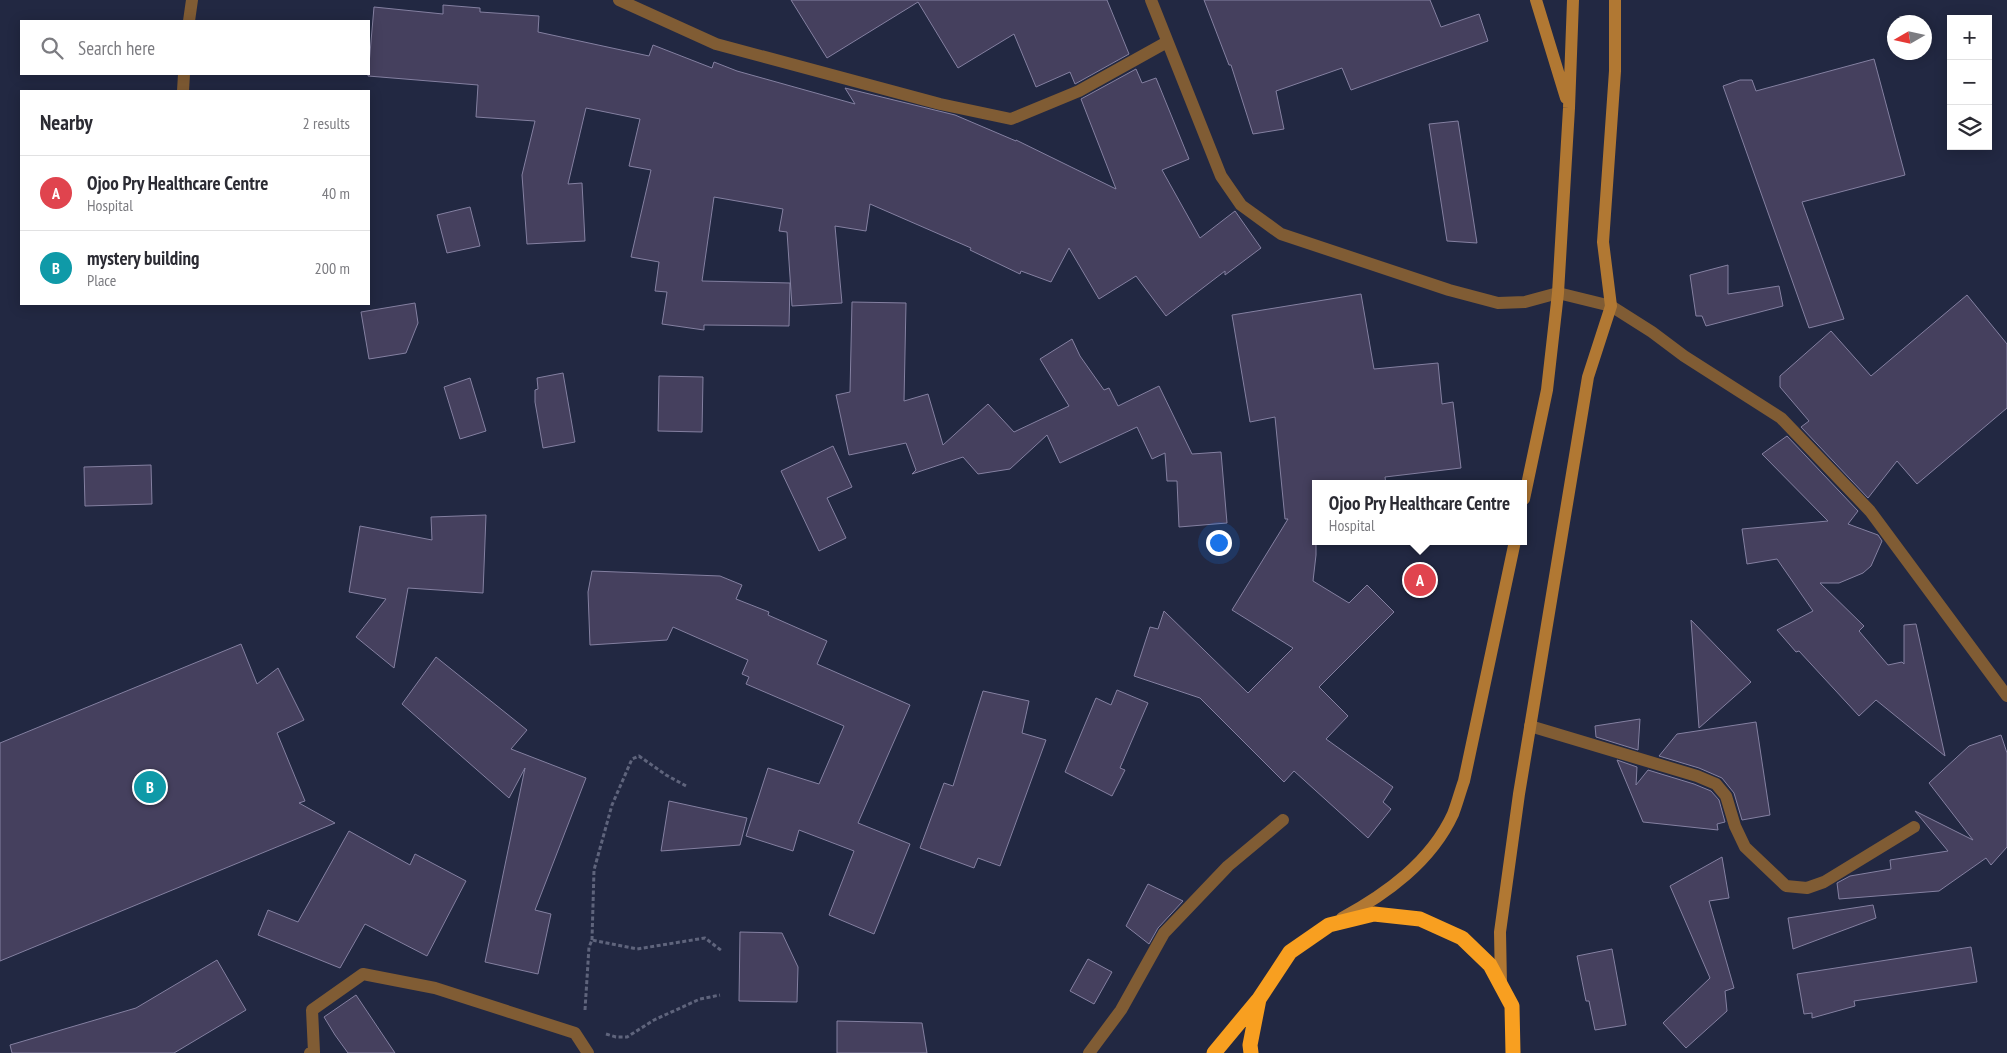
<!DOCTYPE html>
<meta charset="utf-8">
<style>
:root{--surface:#fff;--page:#f2f2f3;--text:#2b2b33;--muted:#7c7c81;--line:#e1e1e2;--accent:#b45309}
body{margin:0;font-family:"PT Sans Narrow",sans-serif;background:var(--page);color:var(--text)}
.controls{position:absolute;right:15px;top:15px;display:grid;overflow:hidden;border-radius:0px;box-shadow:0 2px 12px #0003}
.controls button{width:45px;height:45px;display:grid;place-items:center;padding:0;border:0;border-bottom:1px solid var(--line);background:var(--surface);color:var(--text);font:25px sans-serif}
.compass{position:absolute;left:1887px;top:15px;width:45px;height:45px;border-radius:50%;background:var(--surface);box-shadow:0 2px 12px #0003;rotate:261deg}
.you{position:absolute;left:1218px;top:542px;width:18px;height:18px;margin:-12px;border:4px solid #fff;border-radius:50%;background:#1a73e8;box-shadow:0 0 0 8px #1a73e833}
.badge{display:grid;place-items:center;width:32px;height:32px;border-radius:50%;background:var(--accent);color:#fff;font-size:16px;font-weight:700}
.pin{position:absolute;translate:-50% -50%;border:2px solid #fff;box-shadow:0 1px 5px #0006}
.popup{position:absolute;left:1312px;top:480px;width:215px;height:65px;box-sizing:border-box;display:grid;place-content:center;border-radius:0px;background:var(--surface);filter:drop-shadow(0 1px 4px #0005);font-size:16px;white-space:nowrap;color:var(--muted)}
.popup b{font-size:19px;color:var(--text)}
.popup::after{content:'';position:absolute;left:50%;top:100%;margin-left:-10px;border:10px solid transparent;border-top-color:var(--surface)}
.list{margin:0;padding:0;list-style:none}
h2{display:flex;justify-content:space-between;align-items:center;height:65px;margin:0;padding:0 20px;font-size:21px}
h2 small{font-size:16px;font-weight:400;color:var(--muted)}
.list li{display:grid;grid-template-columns:32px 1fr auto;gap:15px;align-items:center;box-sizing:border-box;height:75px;padding:0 20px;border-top:1px solid var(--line)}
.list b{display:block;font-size:19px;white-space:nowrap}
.list p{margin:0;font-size:16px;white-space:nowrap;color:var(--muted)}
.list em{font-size:16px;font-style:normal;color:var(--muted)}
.icon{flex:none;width:28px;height:28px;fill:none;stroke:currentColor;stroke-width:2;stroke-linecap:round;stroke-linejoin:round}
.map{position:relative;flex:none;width:2007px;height:1053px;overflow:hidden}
.search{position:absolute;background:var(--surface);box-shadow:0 2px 12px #0003;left:20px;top:20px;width:350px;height:55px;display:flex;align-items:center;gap:12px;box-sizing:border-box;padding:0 18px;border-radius:0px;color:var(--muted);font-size:19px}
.panel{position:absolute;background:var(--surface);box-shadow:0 2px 12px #0003;left:20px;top:90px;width:350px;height:215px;border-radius:0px}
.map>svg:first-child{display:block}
.building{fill:#45405e;stroke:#8480a1}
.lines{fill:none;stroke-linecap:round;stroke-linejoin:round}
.path{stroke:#5f647c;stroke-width:3;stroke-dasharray:4 2.5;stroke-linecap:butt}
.lane{stroke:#805c34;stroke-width:12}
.street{stroke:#805c34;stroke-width:12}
.secondary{stroke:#b17833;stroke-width:12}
.highway{stroke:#f89f20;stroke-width:15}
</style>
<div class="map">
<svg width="2007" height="1053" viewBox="0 0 2007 1053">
<rect width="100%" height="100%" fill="#222842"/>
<path class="building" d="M 791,0 L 1107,0 L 1129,54 L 1075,84 L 1070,72 L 1036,87 L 1014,34 L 958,68 L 918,2 L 827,58 Z
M 1204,0 L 1430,0 L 1441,27 L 1479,14 L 1488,41 L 1351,90 L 1342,68 L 1276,91 L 1284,129 L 1253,134 L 1231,65 L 1229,65 Z
M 443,5 L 480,8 L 480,12 L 539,16 L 538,32 L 649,56 L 653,45 L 712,68 L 714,62 L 737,71 L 855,104 L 845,88 L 955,115 L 1016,141 L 1016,140 L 1116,189 L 1081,99 L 1136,69 L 1142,83 L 1156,78 L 1189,159 L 1162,170 L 1200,238 L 1235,211 L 1261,248 L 1225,275 L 1225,271 L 1166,316 L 1136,276 L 1099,299 L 1069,248 L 1051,282 L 1021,271 L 1020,274 L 970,250 L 971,248 L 870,204 L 866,231 L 835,226 L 842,303 L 792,306 L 787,232 L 779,231 L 783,209 L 714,197 L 702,281 L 790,283 L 789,326 L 704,325 L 704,330 L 662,324 L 667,292 L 655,291 L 659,262 L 631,257 L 651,170 L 629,166 L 640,119 L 586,108 L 568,184 L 582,183 L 585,241 L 527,244 L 522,175 L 535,121 L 476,117 L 478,85 L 368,76 L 374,7 L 443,14 Z
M 1874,59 L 1905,175 L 1802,202 L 1844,319 L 1809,328 L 1723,86 L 1740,80 L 1752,80 L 1756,91 Z
M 1458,121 L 1477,243 L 1447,241 L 1429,124 Z
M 470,207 L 480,246 L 447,253 L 437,215 Z
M 1728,265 L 1728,294 L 1779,286 L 1783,306 L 1706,326 L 1702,316 L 1696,316 L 1690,275 Z
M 1361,294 L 1374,369 L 1438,363 L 1442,404 L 1453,402 L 1461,468 L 1385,477 L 1386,484 L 1316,484 L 1316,555 L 1313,581 L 1349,603 L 1367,585 L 1394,612 L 1319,687 L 1348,716 L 1326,739 L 1393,787 L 1383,802 L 1391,809 L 1368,838 L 1294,771 L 1284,782 L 1200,698 L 1134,676 L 1150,627 L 1158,629 L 1164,611 L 1248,693 L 1293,648 L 1232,610 L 1288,519 L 1285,519 L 1275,417 L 1250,422 L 1232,315 Z
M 1967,295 L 2007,344 L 2007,408 L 1917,484 L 1897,461 L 1868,498 L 1801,427 L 1809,421 L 1780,387 L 1780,376 L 1831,331 L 1871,376 Z
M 852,302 L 906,303 L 904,401 L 928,394 L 943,445 L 988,404 L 1014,432 L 1069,406 L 1040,359 L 1072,339 L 1080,356 L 1104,390 L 1109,388 L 1118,406 L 1159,386 L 1192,454 L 1221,452 L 1227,523 L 1179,527 L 1177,481 L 1167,481 L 1165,453 L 1152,459 L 1137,427 L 1060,463 L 1047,435 L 1010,469 L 978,474 L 963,457 L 912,474 L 916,470 L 906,443 L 849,455 L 836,395 L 850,392 Z
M 415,303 L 418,323 L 406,353 L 369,359 L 361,312 Z
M 563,373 L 575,442 L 543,448 L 535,402 L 535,390 L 538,389 L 537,378 Z
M 659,376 L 703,377 L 702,432 L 658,431 Z
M 470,378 L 486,431 L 460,439 L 444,387 Z
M 1787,436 L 1858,511 L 1848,524 L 1878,535 L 1882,541 L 1871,566 L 1863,573 L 1839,583 L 1820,583 L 1864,626 L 1859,631 L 1888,665 L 1902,662 L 1904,664 L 1904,625 L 1916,624 L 1945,756 L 1876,700 L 1859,716 L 1799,651 L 1796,652 L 1777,630 L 1813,611 L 1777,559 L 1747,564 L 1742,529 L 1828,521 L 1762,454 Z
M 833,446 L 852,487 L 827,498 L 846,538 L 819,551 L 781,471 Z
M 151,465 L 152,504 L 85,506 L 84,467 Z
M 486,515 L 483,593 L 408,588 L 394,668 L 356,637 L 386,599 L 349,592 L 360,526 L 432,540 L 431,517 Z
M 592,571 L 720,576 L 742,585 L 736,599 L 769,612 L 768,615 L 827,641 L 817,664 L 910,705 L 858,823 L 910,844 L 874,934 L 829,915 L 854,851 L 799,830 L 793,851 L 746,836 L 768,768 L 819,784 L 844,726 L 746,684 L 749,677 L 742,674 L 748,660 L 673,627 L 667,640 L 590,645 L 588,592 Z
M 1691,620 L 1751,682 L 1699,728 Z
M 241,644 L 257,684 L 278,668 L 304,720 L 277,733 L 305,801 L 299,803 L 335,823 L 0,961 L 0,743 Z
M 436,657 L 527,730 L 511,749 L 586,778 L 535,910 L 551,914 L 538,974 L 485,962 L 525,768 L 509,798 L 402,704 Z
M 1117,690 L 1148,703 L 1120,768 L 1125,770 L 1112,796 L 1065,772 L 1096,698 L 1111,705 Z
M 983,691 L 1029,701 L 1022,733 L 1046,740 L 1000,866 L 978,858 L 974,868 L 920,848 L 944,783 L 953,786 Z
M 1640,719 L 1638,750 L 1596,737 L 1595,726 Z
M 1756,722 L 1770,815 L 1742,820 L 1734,793 L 1722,778 L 1699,768 L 1659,756 L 1677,734 Z
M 2001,735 L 2007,753 L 2007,847 L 1991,865 L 1986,858 L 1939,891 L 1839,899 L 1837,883 L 1850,876 L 1891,869 L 1890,860 L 1948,851 L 1915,811 L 1973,840 L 1929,783 L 1969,746 Z
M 1617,760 L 1637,767 L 1636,785 L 1648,770 L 1694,784 L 1711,791 L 1719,800 L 1725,822 L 1717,824 L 1718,830 L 1643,822 Z
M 669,801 L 747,818 L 740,845 L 661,851 Z
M 349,831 L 410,865 L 415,854 L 466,881 L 427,956 L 365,924 L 340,968 L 258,935 L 268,910 L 298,922 Z
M 1722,857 L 1729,898 L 1709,901 L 1734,988 L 1725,991 L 1727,1011 L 1686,1048 L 1663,1023 L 1710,978 L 1670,886 Z
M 1148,884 L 1183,901 L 1158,928 L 1149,944 L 1126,926 Z
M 1873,905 L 1876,918 L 1793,949 L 1788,918 Z
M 740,932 L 782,933 L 798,967 L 797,1002 L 739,1001 Z
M 1971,947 L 1977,982 L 1854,1001 L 1855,1006 L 1812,1018 L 1812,1013 L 1804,1014 L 1797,974 Z
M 1612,949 L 1626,1025 L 1595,1030 L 1589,1001 L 1586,1001 L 1577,956 Z
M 1088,959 L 1112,972 L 1094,1004 L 1070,991 Z
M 217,960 L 246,1010 L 174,1053 L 12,1053 L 10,1045 L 136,1008 Z
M 356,995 L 395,1053 L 348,1053 L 335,1035 L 324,1017 Z
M 837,1021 L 922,1023 L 927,1053 L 837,1053 Z"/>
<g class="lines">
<path class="path" d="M 592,940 L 594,870 L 612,805 L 632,759 L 639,756 L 666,775 L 688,787
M 585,1010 L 589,947 L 592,940 L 637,949 L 705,938 L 722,951
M 606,1034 L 616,1037 L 627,1037 L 654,1020 L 700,999 L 720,995"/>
<path class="lane" d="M 1530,726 L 1697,776 L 1716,784 L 1726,796 L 1735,826 L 1745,847 L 1786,886 L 1807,888 L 1824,882 L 1914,827"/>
<path class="street" d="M 619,0 L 716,44 L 940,104 L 1011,119 L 1079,91 L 1167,42
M 1151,0 L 1221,176 L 1241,205 L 1281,234 L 1449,290 L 1498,303 L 1525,302 L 1558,293 L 1611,306 L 1652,332 L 1684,356 L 1781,418 L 1870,511 L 2007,696
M 189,21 L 192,0
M 183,91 L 184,74
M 310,1053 L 314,1052 L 312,1010 L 363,974 L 435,988 L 575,1033 L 588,1053
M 1089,1053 L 1121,1010 L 1164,933 L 1228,866 L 1283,820"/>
<path class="secondary" d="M 1536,0 L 1566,98
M 1524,499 L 1547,390 L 1558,293 L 1569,108 L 1573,0
M 1342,918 C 1386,894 1431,862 1453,814 C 1457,804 1460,792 1464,781 L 1515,541
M 1501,985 L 1500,932 L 1519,794 L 1588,377 L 1611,306 L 1603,242 L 1615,71 L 1615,0"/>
<path class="highway" d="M 1214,1053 L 1258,1000
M 1251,1053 L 1250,1045 L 1259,999 L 1290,952 L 1329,925 L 1374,914 L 1420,919 L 1462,938 L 1490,965 L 1512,1006 L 1513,1053"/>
</g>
</svg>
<div class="controls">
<button>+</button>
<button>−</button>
<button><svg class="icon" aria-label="layers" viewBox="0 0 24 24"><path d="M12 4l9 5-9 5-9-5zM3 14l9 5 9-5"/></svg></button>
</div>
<svg class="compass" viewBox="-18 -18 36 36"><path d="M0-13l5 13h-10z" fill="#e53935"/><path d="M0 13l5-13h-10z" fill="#7c7c81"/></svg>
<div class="you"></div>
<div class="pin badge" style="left:1420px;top:580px;background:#e0444e">A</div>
<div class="popup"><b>Ojoo Pry Healthcare Centre</b>Hospital</div>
<div class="pin badge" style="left:150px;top:787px;background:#0f9aa8">B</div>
<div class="search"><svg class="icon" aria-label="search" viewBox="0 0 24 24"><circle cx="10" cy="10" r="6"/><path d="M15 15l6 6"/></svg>Search here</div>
<section class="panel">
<h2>Nearby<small>2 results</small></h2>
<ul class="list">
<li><span class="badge" style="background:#e0444e">A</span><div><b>Ojoo Pry Healthcare Centre</b><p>Hospital</p></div><em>40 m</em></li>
<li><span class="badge" style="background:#0f9aa8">B</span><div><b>mystery building</b><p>Place</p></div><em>200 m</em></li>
</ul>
</section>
</div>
